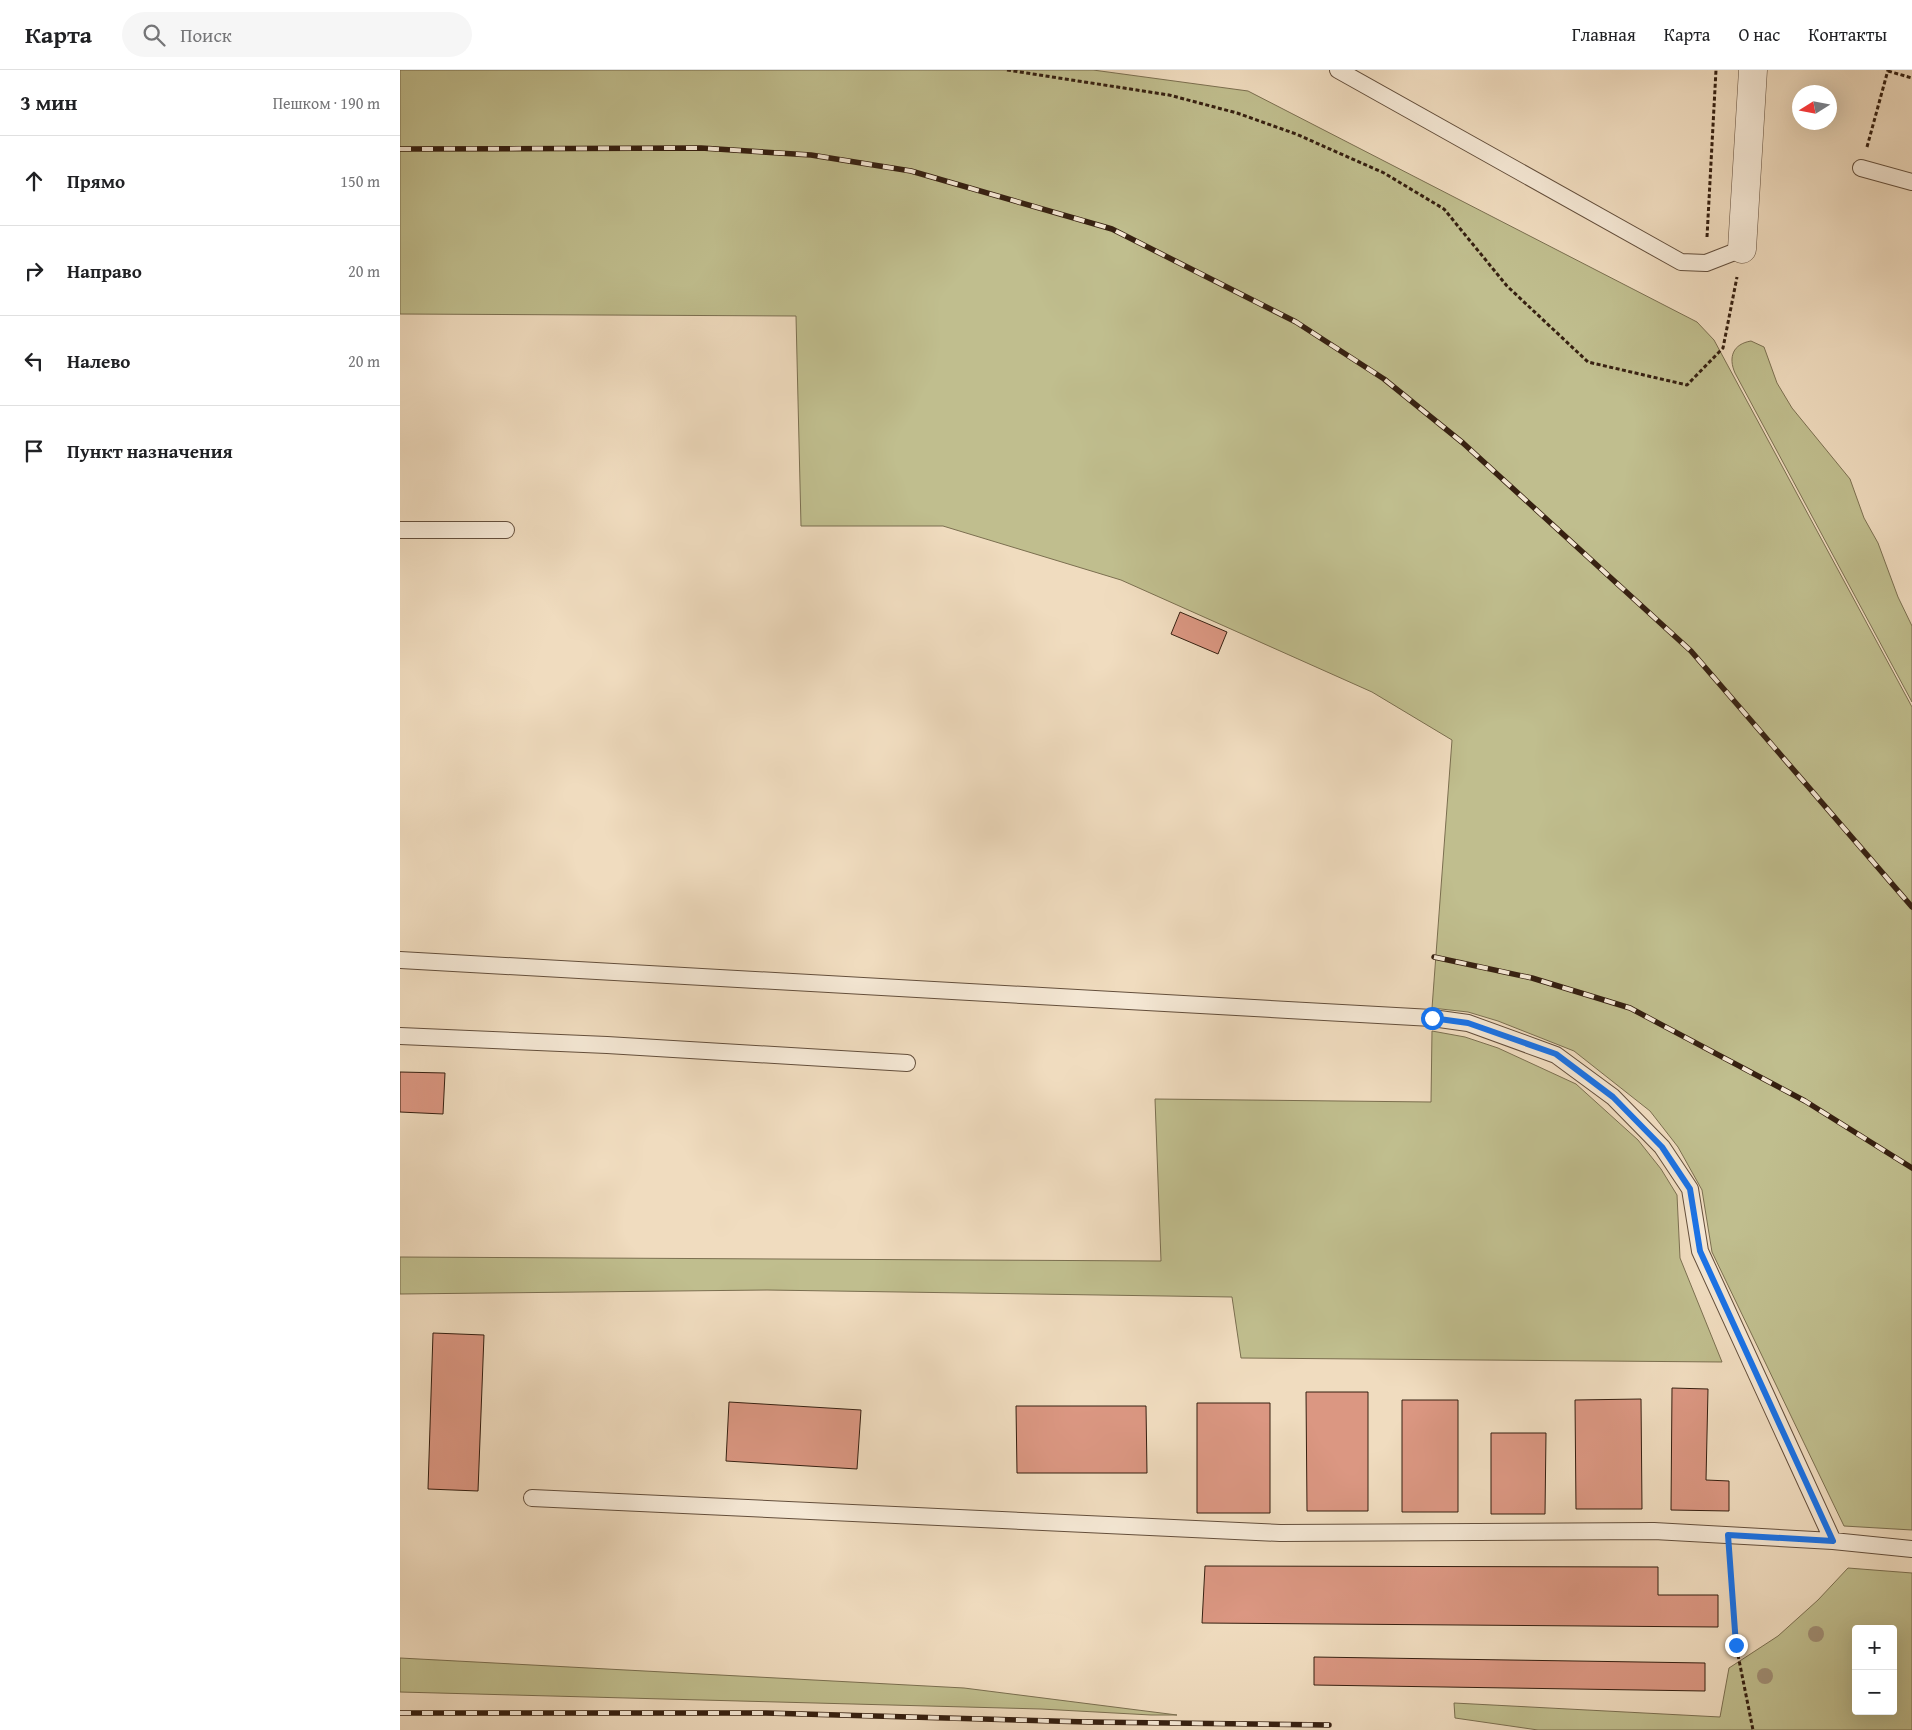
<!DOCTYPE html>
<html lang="ru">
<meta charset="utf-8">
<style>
:root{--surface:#fff;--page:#f6f6f6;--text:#202124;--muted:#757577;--line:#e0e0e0}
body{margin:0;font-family:"Gentium Book Plus",serif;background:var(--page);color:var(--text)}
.controls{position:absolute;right:15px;bottom:15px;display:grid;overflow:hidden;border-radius:5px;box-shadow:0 5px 20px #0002}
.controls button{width:45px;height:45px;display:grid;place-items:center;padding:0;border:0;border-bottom:1px solid var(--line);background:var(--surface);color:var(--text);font:25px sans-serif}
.compass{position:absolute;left:1392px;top:15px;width:45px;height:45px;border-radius:50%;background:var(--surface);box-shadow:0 5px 20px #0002;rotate:259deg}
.stop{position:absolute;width:15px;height:15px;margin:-11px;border:4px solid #1a73e8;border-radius:50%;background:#fff}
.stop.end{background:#1a73e8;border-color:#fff;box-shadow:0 1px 5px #0008}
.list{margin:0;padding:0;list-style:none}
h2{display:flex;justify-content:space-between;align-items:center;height:65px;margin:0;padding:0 20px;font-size:21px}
h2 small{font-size:16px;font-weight:400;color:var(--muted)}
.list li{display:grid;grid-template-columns:32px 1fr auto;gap:15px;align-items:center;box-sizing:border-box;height:90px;padding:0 20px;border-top:1px solid var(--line)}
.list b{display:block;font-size:19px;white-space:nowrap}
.list em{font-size:16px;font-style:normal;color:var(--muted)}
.icon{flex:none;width:28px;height:28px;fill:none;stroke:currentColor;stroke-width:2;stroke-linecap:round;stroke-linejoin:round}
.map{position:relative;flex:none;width:1512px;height:1660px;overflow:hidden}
header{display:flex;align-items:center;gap:30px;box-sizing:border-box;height:70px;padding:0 25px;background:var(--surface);border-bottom:1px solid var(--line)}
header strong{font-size:24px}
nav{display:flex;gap:28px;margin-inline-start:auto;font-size:18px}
.search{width:350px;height:45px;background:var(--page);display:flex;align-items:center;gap:12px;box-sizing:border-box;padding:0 18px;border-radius:28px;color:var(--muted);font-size:19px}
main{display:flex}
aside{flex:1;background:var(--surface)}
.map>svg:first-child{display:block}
.green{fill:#c0be8e;stroke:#7b6f50;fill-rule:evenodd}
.building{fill:#db9782;stroke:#362011}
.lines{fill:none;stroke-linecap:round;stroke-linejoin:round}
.lane-casing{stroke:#644f3c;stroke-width:18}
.street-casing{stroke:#644f3c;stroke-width:29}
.path{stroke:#362011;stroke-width:3;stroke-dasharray:4 2.5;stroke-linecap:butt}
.lane{stroke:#f5e8d5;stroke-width:16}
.street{stroke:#f5e8d5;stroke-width:28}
.rail-casing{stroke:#362011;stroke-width:5.5}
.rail{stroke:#f5e8d5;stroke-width:4;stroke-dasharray:11;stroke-linecap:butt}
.tree{fill:#a08e74}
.route{stroke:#1a73e8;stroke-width:6}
</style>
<header>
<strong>Карта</strong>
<div class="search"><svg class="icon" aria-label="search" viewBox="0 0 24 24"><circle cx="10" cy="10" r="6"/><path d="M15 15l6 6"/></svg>Поиск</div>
<nav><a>Главная</a><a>Карта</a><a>О нас</a><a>Контакты</a></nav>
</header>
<main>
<aside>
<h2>3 мин<small>Пешком · 190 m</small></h2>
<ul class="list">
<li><svg class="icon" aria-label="ahead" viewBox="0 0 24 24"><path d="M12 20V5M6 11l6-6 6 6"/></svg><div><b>Прямо</b></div><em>150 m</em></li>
<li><svg class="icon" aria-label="right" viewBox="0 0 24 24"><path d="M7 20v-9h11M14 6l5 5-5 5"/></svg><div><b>Направо</b></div><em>20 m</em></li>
<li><svg class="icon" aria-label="left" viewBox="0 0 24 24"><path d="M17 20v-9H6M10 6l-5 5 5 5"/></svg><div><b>Налево</b></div><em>20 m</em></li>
<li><svg class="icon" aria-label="arrive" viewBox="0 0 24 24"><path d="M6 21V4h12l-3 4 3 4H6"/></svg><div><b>Пункт назначения</b></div></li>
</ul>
</aside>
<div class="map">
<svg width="1512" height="1660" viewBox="0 0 1512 1660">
<rect width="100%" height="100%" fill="#f0dcbf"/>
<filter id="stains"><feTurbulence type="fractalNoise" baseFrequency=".004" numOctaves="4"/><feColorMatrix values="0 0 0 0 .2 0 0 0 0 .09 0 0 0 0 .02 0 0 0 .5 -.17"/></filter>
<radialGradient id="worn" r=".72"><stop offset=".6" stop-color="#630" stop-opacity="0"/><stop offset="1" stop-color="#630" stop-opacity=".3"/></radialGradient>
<path class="green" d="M 0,0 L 693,0 L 848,21 L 1297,252 L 1314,270 L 1512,637 L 1512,1460 L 1444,1456 L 1312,1182 L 1302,1120 L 1278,1077 L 1250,1041 L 1174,981 L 1098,951 L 1068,942 L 1032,938 L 1052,670 L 972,622 L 721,510 L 543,456 L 401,456 L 396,246 L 0,244 Z
M 1351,271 L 1364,277 L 1377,313 L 1392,338 L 1450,409 L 1464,448 L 1478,473 L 1498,527 L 1512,556 L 1512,632 L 1335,303 C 1328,287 1333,274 1351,271 Z
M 1032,961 L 1065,967 L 1098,978 L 1176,1014 L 1238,1070 L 1261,1099 L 1277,1125 L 1280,1188 L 1322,1292 L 841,1288 L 832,1227 L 367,1220 L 0,1224 L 0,1187 L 761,1191 L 755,1029 L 1031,1032 Z
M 1448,1498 L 1512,1503 L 1512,1660 L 1138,1660 L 1055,1648 L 1054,1633 L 1320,1647 L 1329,1598 L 1378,1566 L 1418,1530 ZM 1456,1559 L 1493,1559 L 1493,1641 L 1456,1641 Z
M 0,1588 L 564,1618 L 777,1645 L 751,1645 L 641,1639 L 0,1622 Z"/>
<path class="building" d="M 780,542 L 827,562 L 818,584 L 771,564 Z
M 0,1002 L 45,1003 L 43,1044 L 0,1042 Z
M 33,1263 L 84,1265 L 78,1421 L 28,1419 Z
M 1272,1318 L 1308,1319 L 1306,1410 L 1329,1411 L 1329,1441 L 1271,1440 Z
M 906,1322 L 968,1322 L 968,1441 L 907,1441 Z
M 1241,1329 L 1242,1439 L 1176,1439 L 1175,1330 Z
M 1002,1330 L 1058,1330 L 1058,1442 L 1002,1442 Z
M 329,1332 L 461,1340 L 457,1399 L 326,1391 Z
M 797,1333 L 870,1333 L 870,1443 L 797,1443 Z
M 616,1336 L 746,1336 L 747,1403 L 617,1403 Z
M 1091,1363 L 1146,1363 L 1145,1444 L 1091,1444 Z
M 805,1496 L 1258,1497 L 1258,1525 L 1318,1525 L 1318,1557 L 802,1553 Z
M 914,1587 L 1305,1593 L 1305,1621 L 914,1615 Z"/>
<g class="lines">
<g class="lane-casing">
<path id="lane" d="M 938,0 L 1281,192 L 1306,193 L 1342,179
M 1461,98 L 1512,112
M 0,460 L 106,460
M 0,890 L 1032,948 L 1068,953 L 1156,985 L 1213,1027 L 1262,1077 L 1290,1119 L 1300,1181 L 1433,1471
M 0,966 L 207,975 L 507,993
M 132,1428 L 880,1463 L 1254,1461 L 1433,1471 L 1512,1479"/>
</g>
<g class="street-casing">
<path id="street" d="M 1342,179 L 1353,0"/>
</g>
<path class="path" d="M 607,0 L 769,25 L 837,43 L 896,64 L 984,103 L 1044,139 L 1107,216 L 1188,292 L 1287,315 L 1323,278 L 1337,207
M 1488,1 L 1512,8
M 1467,77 L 1488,0
M 1307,167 L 1316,0
M 1330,1488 L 1336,1575 L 1353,1660"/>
<use href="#lane" class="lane"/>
<use href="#street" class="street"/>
<g class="rail-casing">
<path id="rail" d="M 0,79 L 301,78 L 411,85 L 511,101 L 712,159 L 896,252 L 984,309 L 1063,373 L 1291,581 L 1512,837
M 1034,887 L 1132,908 L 1230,938 L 1405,1031 L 1512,1098
M 0,1643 L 366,1643 L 688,1652 L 929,1655"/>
</g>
<use href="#rail" class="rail"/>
</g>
<g class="tree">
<circle cx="1416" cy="1564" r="8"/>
<circle cx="1365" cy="1606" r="8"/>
</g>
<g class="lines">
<path class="route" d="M 1032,948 L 1068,953 L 1156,984 L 1213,1027 L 1262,1077 L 1290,1119 L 1300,1181 L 1433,1471 L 1328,1465 L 1336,1575"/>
</g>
<rect width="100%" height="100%" filter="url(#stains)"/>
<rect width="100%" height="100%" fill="url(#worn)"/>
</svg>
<div class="controls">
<button>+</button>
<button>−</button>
</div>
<svg class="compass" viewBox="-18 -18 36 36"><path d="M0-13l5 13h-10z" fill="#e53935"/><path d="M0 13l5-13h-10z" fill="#757577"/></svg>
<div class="stop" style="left:1032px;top:948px"></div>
<div class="stop end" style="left:1336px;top:1575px"></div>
</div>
</main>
